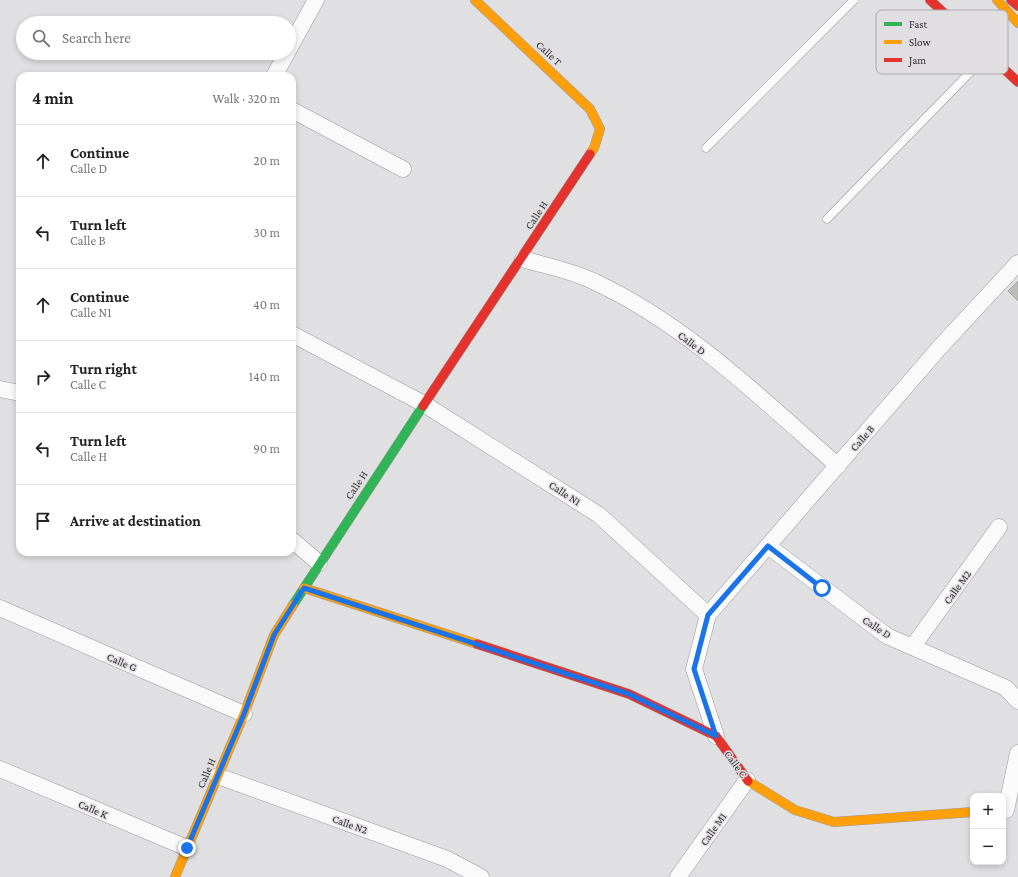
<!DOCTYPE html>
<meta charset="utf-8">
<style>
:root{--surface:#fff;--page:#f2f2f2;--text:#222;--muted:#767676;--line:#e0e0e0}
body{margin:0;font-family:"Crimson Pro",serif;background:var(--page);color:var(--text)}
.controls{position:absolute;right:12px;bottom:12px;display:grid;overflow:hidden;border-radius:8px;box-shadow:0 2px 6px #0003}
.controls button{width:36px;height:36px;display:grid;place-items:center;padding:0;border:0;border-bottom:1px solid var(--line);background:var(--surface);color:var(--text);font:20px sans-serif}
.stop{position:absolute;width:12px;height:12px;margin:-9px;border:3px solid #1a73e8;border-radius:50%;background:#fff}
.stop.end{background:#1a73e8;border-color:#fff;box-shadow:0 1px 4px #0008}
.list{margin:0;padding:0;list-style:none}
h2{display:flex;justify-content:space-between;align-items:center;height:52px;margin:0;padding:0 16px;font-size:17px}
h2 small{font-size:13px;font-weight:400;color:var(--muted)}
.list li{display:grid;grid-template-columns:26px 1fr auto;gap:12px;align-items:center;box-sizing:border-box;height:72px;padding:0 16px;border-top:1px solid var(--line)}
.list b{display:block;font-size:15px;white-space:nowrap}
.list p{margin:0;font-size:13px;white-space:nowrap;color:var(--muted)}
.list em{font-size:13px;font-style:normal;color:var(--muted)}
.icon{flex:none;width:22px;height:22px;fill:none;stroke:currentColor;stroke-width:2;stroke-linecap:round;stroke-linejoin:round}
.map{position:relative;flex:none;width:1018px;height:877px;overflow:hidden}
.search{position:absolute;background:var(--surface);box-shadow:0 2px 6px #0003;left:16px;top:16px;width:280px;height:44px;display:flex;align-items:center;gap:10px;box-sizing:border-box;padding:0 14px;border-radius:22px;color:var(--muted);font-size:15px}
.panel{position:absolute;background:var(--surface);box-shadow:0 2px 6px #0003;left:16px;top:72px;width:280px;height:484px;border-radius:12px}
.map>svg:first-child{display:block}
.building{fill:#bcbdb6;stroke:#a8a7a8}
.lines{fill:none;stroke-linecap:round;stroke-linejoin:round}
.lane-casing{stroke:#9b9a9c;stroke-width:9}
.street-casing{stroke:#9b9a9c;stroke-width:17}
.fast-casing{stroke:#9b9a9c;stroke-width:10}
.slow-casing{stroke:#9b9a9c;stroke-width:10}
.jam-casing{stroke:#9b9a9c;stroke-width:10}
.lane{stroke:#fafafa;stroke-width:8}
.street{stroke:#fafafa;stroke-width:16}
.fast{stroke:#30b455;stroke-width:9}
.slow{stroke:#ff9f0a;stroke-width:9}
.jam{stroke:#e5322d;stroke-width:9}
.route{stroke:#1a73e8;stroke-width:5}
.labels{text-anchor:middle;stroke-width:3;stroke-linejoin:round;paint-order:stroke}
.street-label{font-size:11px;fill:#2e2d2f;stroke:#e1dee2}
.key{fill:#e1dee2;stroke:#aba9ac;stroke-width:1}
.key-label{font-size:11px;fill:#2e2d2f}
</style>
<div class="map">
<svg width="1018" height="877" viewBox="0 0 1018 877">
<rect width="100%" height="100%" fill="#e0dfe1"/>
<path class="building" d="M 1018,281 L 1018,301 L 1008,291 Z"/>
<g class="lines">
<g class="lane-casing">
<path id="lane" d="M 706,148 L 854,0
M 827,219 L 987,55"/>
</g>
<g class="street-casing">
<path id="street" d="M 289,49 L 316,0
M 274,76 L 287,53
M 292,110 L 403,169
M 523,259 C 546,266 573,271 595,282 C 687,325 762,399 838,466
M 292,334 L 424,404 L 599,515 L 708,615 L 694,669 L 716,736
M 0,389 L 20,393
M 292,540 L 319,563
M 768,546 L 887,636 L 1006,688 L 1018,701
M 0,608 L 244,714
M 708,615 L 940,347 L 1018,263
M 913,646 L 999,527
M 0,769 L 187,848
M 218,776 L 447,859 L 481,877
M 1006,810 L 1018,753
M 678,877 L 747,780"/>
</g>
<g class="fast-casing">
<path id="fast" d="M 293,605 L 423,406"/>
</g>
<g class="slow-casing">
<path id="slow" d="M 475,0 L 590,109 L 600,129 L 594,148 L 590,154
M 997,0 L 1018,23
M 304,588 L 477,644
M 748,781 L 795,810 L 834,822 L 973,812
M 175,877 L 244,714 L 274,635 L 293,605"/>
</g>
<g class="jam-casing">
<path id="jam" d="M 930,0 L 1018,82
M 1011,0 L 1018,6
M 423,406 L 590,154
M 477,644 L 629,694 L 716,736 L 748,781"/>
</g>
<use href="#lane" class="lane"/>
<use href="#street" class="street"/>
<use href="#fast" class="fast"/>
<use href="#slow" class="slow"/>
<use href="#jam" class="jam"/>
</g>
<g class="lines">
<path class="route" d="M 187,848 L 244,714 L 274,635 L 304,588 L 629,694 L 716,736 L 694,669 L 708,615 L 768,546 L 822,588"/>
</g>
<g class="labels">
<g class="street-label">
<text transform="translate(549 53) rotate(43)" y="4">Calle T</text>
<text transform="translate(536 215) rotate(-57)" y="4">Calle H</text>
<text transform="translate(692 343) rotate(37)" y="4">Calle D</text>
<text transform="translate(862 438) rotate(-49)" y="4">Calle B</text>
<text transform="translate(356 485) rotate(-57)" y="4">Calle H</text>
<text transform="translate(565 493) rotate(33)" y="4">Calle N1</text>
<text transform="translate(957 587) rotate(-54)" y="4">Calle M2</text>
<text transform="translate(877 627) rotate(33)" y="4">Calle D</text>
<text transform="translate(122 662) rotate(23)" y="4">Calle G</text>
<text transform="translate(736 764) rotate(54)" y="4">Calle C</text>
<text transform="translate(206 773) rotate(-67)" y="4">Calle H</text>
<text transform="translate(93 809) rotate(23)" y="4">Calle K</text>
<text transform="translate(350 824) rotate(20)" y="4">Calle N2</text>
<text transform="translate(713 829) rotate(-55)" y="4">Calle M1</text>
</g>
</g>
<rect x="876" y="10" width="132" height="64" rx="6" class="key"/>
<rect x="884" y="22" width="18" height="4" fill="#30b455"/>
<rect x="884" y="40" width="18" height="4" fill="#ff9f0a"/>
<rect x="884" y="58" width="18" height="4" fill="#e5322d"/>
<g class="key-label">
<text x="909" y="28">Fast</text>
<text x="909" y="46">Slow</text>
<text x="909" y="64">Jam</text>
</g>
</svg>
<div class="controls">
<button>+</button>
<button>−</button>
</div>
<div class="stop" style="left:822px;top:588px"></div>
<div class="stop end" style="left:187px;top:848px"></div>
<div class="search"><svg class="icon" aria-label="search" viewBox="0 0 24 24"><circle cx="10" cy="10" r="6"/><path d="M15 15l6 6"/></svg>Search here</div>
<section class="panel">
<h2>4 min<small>Walk · 320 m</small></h2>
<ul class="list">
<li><svg class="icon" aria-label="ahead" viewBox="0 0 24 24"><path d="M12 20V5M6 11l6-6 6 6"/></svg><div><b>Continue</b><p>Calle D</p></div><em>20 m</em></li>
<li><svg class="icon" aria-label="left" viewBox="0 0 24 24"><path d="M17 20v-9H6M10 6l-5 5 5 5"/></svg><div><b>Turn left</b><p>Calle B</p></div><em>30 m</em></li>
<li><svg class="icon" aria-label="ahead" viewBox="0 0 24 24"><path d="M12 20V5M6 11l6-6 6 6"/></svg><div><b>Continue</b><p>Calle N1</p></div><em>40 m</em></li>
<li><svg class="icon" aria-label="right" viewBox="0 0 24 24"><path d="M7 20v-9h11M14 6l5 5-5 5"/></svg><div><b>Turn right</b><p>Calle C</p></div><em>140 m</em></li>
<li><svg class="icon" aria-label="left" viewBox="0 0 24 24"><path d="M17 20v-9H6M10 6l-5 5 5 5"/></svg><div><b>Turn left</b><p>Calle H</p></div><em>90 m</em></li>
<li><svg class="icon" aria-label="arrive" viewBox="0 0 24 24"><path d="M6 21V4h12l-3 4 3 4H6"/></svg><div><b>Arrive at destination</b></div></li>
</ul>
</section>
</div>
